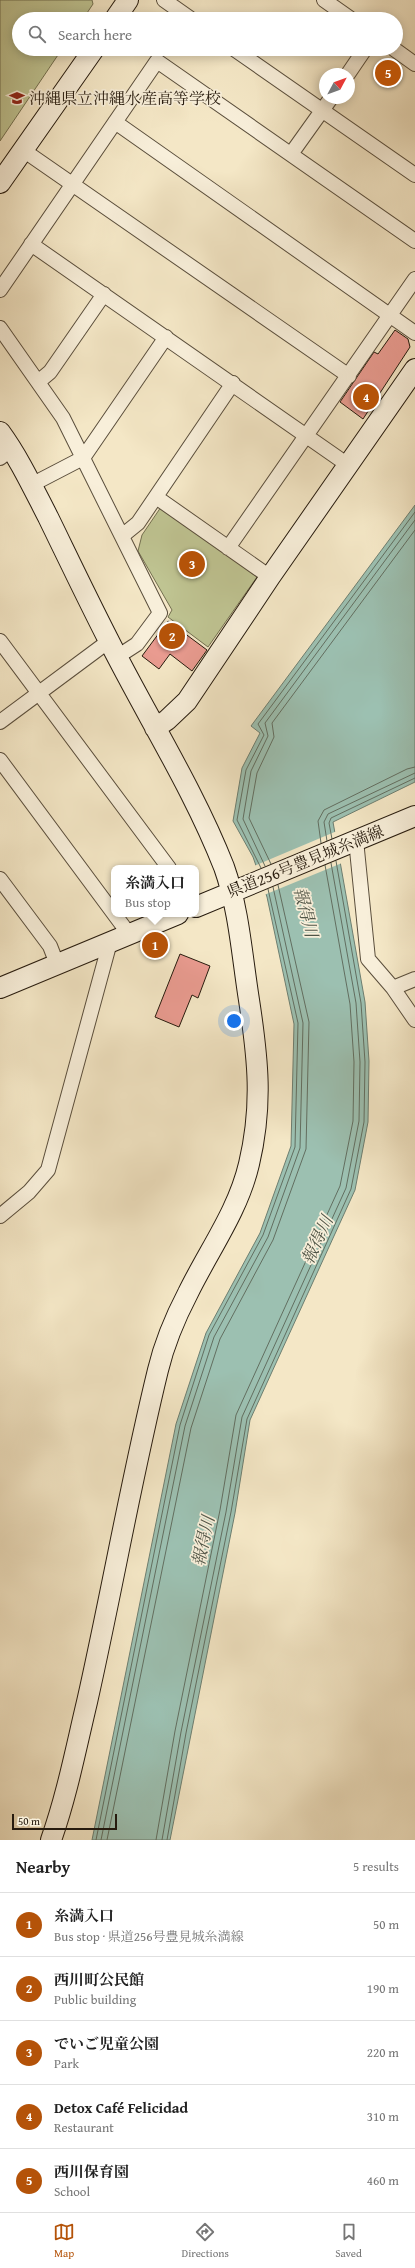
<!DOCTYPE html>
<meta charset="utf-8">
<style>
:root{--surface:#fff;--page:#f6f6f6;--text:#222;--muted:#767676;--line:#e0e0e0;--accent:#b45309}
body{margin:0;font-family:"Gentium Book Plus","Noto Serif JP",serif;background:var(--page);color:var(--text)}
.compass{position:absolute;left:319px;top:68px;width:36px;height:36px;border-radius:50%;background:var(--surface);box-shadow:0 2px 10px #0003;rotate:49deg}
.scale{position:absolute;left:12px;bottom:10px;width:105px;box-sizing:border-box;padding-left:4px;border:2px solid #271b0e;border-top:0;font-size:11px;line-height:14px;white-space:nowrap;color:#271b0e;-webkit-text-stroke:3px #f8efda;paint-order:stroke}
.you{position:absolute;left:234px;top:1021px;width:14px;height:14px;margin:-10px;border:3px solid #fff;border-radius:50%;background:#1a73e8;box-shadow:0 0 0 6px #1a73e833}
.badge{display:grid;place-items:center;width:26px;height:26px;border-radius:50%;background:var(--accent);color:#fff;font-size:13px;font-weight:700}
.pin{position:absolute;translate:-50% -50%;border:2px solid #fff;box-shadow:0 1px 4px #0006}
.popup{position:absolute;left:111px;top:865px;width:88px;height:52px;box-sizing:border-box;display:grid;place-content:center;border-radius:8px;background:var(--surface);filter:drop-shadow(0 1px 3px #0005);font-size:13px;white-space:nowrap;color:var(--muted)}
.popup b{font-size:15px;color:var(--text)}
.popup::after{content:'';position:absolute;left:50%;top:100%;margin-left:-8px;border:8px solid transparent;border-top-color:var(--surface)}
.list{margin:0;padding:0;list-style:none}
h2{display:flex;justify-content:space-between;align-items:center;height:52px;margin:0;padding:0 16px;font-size:17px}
h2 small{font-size:13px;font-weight:400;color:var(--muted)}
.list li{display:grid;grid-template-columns:26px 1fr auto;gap:12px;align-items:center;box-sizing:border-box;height:64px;padding:0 16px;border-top:1px solid var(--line)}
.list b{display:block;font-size:15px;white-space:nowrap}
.list p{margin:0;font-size:13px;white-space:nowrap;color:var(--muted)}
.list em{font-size:13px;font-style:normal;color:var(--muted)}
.icon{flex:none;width:22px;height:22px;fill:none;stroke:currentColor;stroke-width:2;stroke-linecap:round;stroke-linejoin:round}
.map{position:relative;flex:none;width:415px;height:1840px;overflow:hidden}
.search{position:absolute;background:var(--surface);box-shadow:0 2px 10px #0003;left:12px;right:12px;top:12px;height:44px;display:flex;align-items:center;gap:10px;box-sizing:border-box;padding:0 14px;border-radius:22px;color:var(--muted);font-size:15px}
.sheet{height:372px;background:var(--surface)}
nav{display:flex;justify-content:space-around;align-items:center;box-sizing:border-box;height:56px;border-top:1px solid var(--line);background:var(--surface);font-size:11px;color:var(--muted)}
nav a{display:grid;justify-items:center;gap:2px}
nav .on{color:var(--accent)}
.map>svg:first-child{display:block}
.green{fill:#bfc492;stroke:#737050}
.water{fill:#9cc0b1;stroke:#6d7e70}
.pier{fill:#f4e7c6}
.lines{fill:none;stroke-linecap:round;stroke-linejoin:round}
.shore{stroke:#626e60;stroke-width:1}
.building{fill:#e99b90;stroke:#271b0e}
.street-casing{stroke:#5a4e3c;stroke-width:16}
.secondary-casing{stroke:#271b0e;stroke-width:22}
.street{stroke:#f8efda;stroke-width:14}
.secondary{stroke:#f8efda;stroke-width:20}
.labels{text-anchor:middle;stroke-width:3.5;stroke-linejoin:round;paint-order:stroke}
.poi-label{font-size:16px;fill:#271b0e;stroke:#f8efda;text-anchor:start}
.street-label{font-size:16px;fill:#271b0e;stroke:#f8efda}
.water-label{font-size:17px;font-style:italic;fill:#505547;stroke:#f8efda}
</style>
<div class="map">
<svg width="415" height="1840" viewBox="0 0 415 1840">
<rect width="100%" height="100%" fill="#f4e7c6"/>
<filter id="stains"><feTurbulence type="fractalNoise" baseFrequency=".005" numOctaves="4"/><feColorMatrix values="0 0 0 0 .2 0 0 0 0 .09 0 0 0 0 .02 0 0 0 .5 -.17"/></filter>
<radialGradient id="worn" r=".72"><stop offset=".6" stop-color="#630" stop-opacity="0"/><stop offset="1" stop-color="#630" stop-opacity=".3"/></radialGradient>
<path class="green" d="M 0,0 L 92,0 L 93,4 L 83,19 L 19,19 L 19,49 L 62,49 L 0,141 Z
M 161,507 L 257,577 L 208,647 L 168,617 L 172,610 L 138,551 L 142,535 Z"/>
<path class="water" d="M 415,505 L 415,782 L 333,822 L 365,1002 L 369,1061 L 368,1122 L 355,1190 L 250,1420 L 235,1513 L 170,1840 L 92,1840 L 176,1424 L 206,1333 L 260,1233 L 291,1146 L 294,1024 L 267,897 L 253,857 L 233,821 L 242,768 L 260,733 L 251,726 Z"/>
<path class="pier" d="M 337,831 L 342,863 L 264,895 L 254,866 Z"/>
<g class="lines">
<path class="shore" d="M 332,839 L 329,823 L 331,818 L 415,778
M 327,841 L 324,822 L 328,814 L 415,773
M 321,843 L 318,821 L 324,810 L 407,769 L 415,767
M 271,864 L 249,818 L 257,773 L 274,737 L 272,723 L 415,530
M 265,866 L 243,819 L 251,771 L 268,736 L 265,723 L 415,520
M 261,868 L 237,820 L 246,770 L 264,735 L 258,724 L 415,512
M 96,1840 L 180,1425 L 209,1335 L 263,1235 L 295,1147 L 298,1023 L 268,889
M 101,1840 L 185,1426 L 214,1337 L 268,1237 L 300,1148 L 303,1023 L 273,887
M 107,1840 L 191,1428 L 220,1339 L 273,1240 L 306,1149 L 309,1022 L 278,885
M 156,1840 L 175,1731 L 220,1510 L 236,1415 L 340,1186 L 353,1121 L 354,1062 L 350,1004 L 325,865
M 162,1840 L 181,1732 L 226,1512 L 242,1417 L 346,1188 L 359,1121 L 360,1062 L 356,1003 L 331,863
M 167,1840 L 186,1733 L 231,1512 L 247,1419 L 351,1189 L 364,1122 L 365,1062 L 361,1003 L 336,861"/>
</g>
<path class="building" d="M 395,330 L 408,339 L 410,347 L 363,419 L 340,402 L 374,352 L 378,354 Z
M 168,621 L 207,650 L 192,671 L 170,654 L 159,669 L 142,656 Z
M 180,954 L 210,966 L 198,998 L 192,995 L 179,1027 L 155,1017 Z"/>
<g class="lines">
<g class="street-casing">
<path id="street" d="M 164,0 L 191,19
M 324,0 L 351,19
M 234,49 L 415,175
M 394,49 L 415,64
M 348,74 L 365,49
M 115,122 L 415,333
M 23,150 L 349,376
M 291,154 L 331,98
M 31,244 L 348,465
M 0,290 L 157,61 L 415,241
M 0,328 L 63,418 L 160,613 L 137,644 L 117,657
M 38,382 L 50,372 L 104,294
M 0,458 L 12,449
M 31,485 L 83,458 L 166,337
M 156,497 L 270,577
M 122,536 L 138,523 L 233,383
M 228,548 L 415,279
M 0,641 L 169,868
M 0,722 L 109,641
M 0,760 L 129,934
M 356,840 L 368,959 L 393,988 L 415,1020
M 0,879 L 50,946 L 57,964
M 393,988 L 415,979
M 0,1216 L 29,1192 L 48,1170 L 110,942"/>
</g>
<g class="secondary-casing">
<path id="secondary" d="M 115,19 L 128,0
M 0,183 L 94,49
M 0,432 C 19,458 33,488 48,517 C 68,558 87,598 108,639 C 146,715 193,788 224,867 C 239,909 242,956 249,1000 C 258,1059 263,1105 249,1164 C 238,1211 209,1250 188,1293 C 176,1316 164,1345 158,1370 C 131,1480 112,1591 87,1702 C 76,1748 67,1795 51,1840
M 155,728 L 167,720 L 187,701 L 270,577 L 415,369
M 196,907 L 415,816
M 0,988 L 178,914"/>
</g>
<use href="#street" class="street"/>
<use href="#secondary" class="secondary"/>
</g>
<defs>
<g id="school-bare" transform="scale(1.2)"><path d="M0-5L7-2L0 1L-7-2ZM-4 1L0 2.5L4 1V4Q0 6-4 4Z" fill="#8f2418" stroke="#f8efda" stroke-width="2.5" paint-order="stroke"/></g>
</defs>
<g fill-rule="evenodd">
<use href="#school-bare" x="17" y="98"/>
</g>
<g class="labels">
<g class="poi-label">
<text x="29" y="104">沖縄県立沖縄水産高等学校</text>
</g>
<g class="street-label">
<text transform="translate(305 861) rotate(-22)" y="6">県道256号豊見城糸満線</text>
</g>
<g class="water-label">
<text transform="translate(306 912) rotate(76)" y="6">報得川</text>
<text transform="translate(317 1240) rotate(-65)" y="6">報得川</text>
<text transform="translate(203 1541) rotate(-78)" y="6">報得川</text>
</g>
</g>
<rect width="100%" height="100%" filter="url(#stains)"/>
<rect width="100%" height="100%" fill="url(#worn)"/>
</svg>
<svg class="compass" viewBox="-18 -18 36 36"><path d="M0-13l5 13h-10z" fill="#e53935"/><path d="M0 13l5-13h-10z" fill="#767676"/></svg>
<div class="scale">50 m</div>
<div class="you"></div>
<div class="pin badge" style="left:155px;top:945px">1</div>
<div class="popup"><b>糸満入口</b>Bus stop</div>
<div class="pin badge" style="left:172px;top:636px">2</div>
<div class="pin badge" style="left:192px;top:564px">3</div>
<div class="pin badge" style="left:366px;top:397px">4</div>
<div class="pin badge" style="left:388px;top:73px">5</div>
<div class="search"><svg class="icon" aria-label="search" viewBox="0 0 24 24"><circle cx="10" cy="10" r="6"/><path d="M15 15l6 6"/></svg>Search here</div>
</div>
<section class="sheet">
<h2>Nearby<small>5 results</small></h2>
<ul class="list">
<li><span class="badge">1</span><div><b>糸満入口</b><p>Bus stop · 県道256号豊見城糸満線</p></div><em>50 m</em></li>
<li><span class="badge">2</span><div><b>西川町公民館</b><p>Public building</p></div><em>190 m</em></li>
<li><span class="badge">3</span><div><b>でいご児童公園</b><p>Park</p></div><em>220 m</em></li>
<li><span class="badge">4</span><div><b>Detox Café Felicidad</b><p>Restaurant</p></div><em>310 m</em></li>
<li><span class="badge">5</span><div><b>西川保育園</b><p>School</p></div><em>460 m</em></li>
</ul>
</section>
<nav>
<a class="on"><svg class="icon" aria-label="map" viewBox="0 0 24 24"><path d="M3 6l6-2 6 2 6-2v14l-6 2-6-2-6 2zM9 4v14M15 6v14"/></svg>Map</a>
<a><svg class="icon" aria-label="directions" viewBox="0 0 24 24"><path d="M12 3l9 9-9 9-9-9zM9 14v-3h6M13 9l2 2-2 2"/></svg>Directions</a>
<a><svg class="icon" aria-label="saved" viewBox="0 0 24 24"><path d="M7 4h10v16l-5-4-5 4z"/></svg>Saved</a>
</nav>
